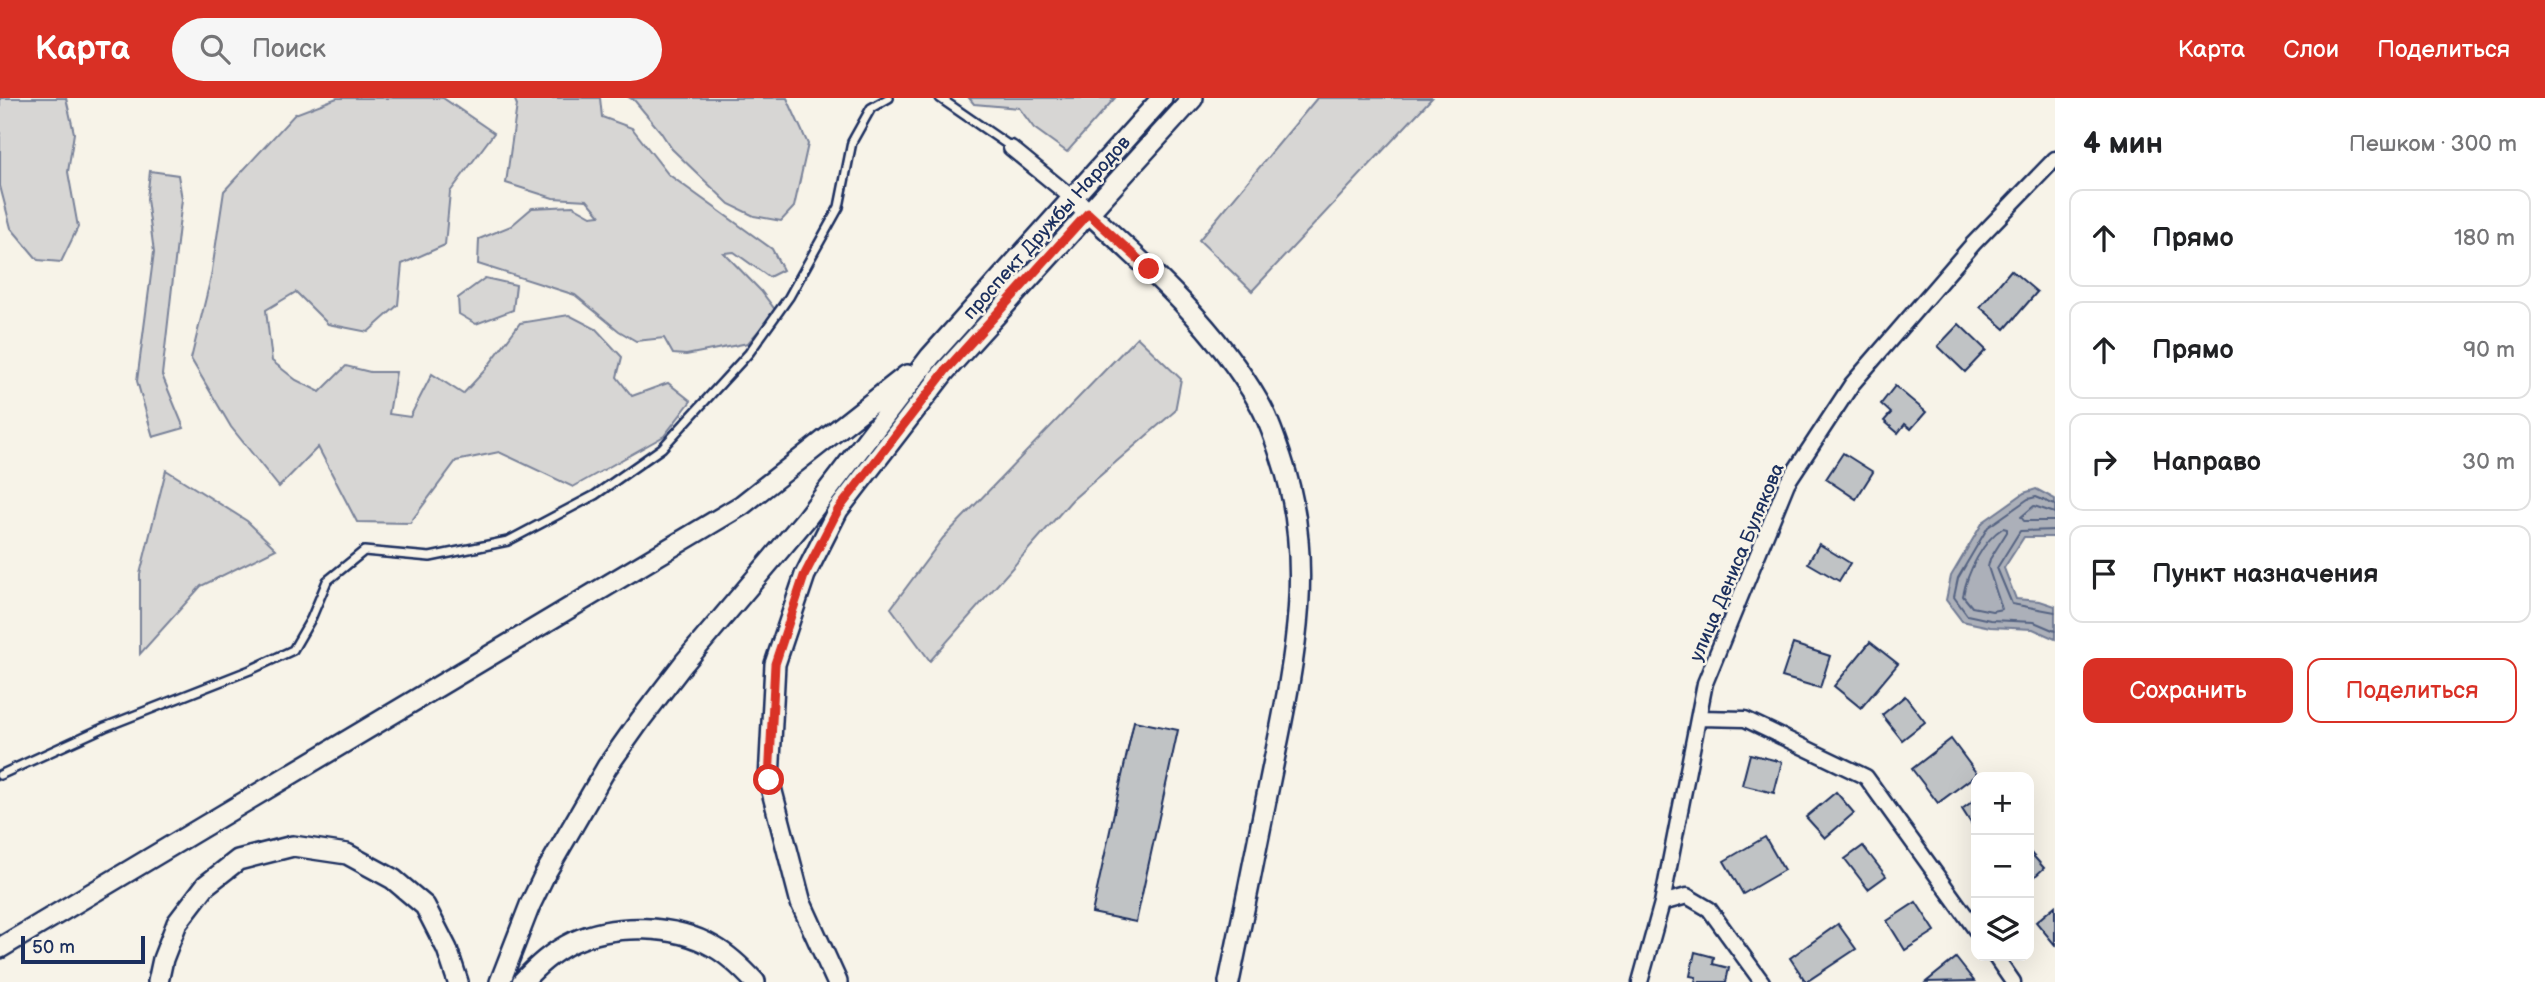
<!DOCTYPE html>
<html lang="ru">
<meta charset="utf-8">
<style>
:root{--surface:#fff;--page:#f6f6f6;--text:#202124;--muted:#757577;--line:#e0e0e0;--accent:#d93025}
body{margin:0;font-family:"Balsamiq Sans",sans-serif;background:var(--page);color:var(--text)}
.controls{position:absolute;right:21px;bottom:21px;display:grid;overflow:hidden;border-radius:14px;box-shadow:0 7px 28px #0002}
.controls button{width:63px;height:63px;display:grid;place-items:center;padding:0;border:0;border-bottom:2px solid var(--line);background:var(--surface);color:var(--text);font:35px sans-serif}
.scale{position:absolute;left:21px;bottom:18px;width:124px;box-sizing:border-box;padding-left:7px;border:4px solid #1b2f5e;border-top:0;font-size:19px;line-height:24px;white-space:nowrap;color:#1b2f5e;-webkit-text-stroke:5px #f7f3e8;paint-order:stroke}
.stop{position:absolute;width:21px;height:21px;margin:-16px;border:5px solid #d93025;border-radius:50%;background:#fff}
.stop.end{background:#d93025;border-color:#fff;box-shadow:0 2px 7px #0008}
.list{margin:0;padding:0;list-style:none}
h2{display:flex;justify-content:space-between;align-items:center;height:91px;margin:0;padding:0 28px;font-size:30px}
h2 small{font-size:23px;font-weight:400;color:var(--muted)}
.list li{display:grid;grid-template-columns:46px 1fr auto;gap:21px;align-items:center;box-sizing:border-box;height:98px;margin:0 14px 14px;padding:0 14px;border:2px solid var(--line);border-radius:14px}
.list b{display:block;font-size:26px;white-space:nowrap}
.list em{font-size:23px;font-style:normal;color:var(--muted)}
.actions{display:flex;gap:14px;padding:21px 28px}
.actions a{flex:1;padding:16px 0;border:2px solid var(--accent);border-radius:14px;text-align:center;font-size:24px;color:var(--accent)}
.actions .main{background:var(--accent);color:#fff}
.icon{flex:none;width:38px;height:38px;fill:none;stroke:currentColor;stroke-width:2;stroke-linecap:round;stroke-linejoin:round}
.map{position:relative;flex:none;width:2055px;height:884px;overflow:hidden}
header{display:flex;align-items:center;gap:42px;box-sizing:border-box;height:98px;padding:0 35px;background:var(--accent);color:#fff}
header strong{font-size:33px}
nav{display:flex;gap:38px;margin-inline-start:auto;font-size:24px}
.search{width:490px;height:63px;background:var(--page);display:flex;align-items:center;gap:18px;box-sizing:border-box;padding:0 24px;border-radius:38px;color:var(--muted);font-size:26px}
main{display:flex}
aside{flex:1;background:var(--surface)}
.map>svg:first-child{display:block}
.green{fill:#d7d6d4;stroke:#798299;stroke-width:2}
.water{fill:#acb0b9;stroke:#727c95;stroke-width:2}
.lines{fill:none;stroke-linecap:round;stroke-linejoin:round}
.shore{stroke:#556382;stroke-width:2}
.building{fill:#c0c3c5;stroke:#1b2f5e;stroke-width:2}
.lane-casing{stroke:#1b2f5e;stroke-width:12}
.street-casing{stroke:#1b2f5e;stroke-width:19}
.secondary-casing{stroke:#1b2f5e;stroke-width:24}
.lane{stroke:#f7f3e8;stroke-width:7}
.street{stroke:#f7f3e8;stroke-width:14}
.secondary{stroke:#f7f3e8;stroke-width:19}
.route{stroke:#d93025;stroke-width:9}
.labels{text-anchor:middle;stroke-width:5;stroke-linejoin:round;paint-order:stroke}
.street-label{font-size:19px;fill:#1b2f5e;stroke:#f7f3e8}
</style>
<header>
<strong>Карта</strong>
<div class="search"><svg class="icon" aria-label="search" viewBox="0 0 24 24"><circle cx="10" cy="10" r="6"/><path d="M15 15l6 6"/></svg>Поиск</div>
<nav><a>Карта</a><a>Слои</a><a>Поделиться</a></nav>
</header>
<main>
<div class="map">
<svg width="2055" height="884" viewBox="0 0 2055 884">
<rect width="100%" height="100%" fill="#f7f3e8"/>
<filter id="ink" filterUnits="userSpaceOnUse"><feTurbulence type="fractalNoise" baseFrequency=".0143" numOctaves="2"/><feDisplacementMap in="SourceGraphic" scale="14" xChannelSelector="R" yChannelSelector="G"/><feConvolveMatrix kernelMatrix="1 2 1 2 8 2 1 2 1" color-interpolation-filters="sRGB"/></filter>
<g filter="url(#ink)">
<path class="green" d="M 0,0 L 66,0 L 74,35 L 68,74 L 78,129 L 61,164 L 38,162 L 11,130 L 0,88 Z
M 337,0 L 443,0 L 494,35 L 450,94 L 445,147 L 402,166 L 398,207 L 368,234 L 328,226 L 296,194 L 266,212 L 272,263 L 296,282 L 320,294 L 346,268 L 370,274 L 396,274 L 389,316 L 410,319 L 432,276 L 463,296 L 485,272 L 520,225 L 569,217 L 596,231 L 622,259 L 617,279 L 632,298 L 668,285 L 691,303 L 664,338 L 573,389 L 499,354 L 456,363 L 410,425 L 357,424 L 318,349 L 279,389 L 231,329 L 191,261 L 211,179 L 224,93 L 295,16 Z
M 514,0 L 600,0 L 602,19 L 632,30 L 668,76 L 772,151 L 783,172 L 769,179 L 734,154 L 724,155 L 761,193 L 776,213 L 748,245 L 686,257 L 673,256 L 664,240 L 636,243 L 619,233 L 575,197 L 478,166 L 479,141 L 511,128 L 532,110 L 573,108 L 591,118 L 600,117 L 587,102 L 553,100 L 506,85 L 517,7 Z
M 630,0 L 787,0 L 808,46 L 794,109 L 781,123 L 754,118 L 729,106 L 672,51 L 660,33 L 635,3 Z
M 969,0 L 1115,0 L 1067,54 L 1034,30 L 1019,10 L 974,6 Z
M 1317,0 L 1432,0 L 1252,193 L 1199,142 Z
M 150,73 L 178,77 L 182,101 L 162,277 L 184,330 L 153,339 L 137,283 L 154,154 L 147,101 Z
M 485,180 L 516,187 L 513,212 L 476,226 L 459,216 L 458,200 Z
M 1137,239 L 1181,281 L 1175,313 L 1072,402 L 930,563 L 891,510 L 943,440 Z
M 166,372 L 247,423 L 276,451 L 201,488 L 140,556 L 140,476 Z"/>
<path class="water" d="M 2036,391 L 2055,401 L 2055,439 L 2024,439 L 2004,470 L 2016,501 L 2040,503 L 2055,508 L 2055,541 L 2033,531 L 1990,529 L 1962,523 L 1946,502 L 1951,478 L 1983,424 L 2024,395 Z"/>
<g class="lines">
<path class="shore" d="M 2055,407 L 2036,399 L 2028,401 L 1988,429 L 1958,480 L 1954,499 L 1967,517 L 1990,522 L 2034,524 L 2055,533
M 2055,415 L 2034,408 L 2021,419 L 2024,423 L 2055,423
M 2003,430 L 2007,431 L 2007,434 L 1990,461 L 1988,469 L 2002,511 L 1992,513 L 1972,509 L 1963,498 C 1967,475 1983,442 2003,430 Z
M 2055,432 L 2020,433 L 1997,470 L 2012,506 L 2055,514"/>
</g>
<path class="building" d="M 2011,172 L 2037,194 L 2005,231 L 1980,209 Z
M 1959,226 L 1986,252 L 1965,274 L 1938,248 Z
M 1895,288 L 1926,314 L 1911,331 L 1905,326 L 1898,335 L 1884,323 L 1891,315 L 1881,306 Z
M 1843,355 L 1873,374 L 1856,401 L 1826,381 Z
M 1819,446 L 1850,465 L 1839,483 L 1808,465 Z
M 1870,544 L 1898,566 L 1861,610 L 1834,588 Z
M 1793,546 L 1830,558 L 1820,590 L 1782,579 Z
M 1905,598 L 1925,624 L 1902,642 L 1882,617 Z
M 1134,623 L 1178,632 L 1136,824 L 1092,815 Z
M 1951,641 L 1977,676 L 1938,705 L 1912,671 Z
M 1750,656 L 1782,664 L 1774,695 L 1742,687 Z
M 1836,694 L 1854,715 L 1825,740 L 1806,719 Z
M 1976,701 L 1976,733 L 1962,711 Z
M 1765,739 L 1784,772 L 1743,796 L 1724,763 Z
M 1863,748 L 1886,778 L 1868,791 L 1845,761 Z
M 2029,753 L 2044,770 L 2029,784 Z
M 1916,804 L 1935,833 L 1905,852 L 1887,823 Z
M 2055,808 L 2055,847 L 2036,824 Z
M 1838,826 L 1856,851 L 1806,884 L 1790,860 Z
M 1695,854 L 1714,859 L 1713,866 L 1729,870 L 1726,884 L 1695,884 L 1696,879 L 1690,878 Z
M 1956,860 L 1974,883 L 1926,884 Z"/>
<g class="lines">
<g class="lane-casing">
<path id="lane" d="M 940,0 L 1011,49
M 0,677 L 105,629 L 250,572 L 293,552 L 311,521 L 327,483 L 364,453 L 430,459 L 508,443 L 595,397 L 662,350 L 749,255 L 789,199 L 839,109 L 852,44 L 871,10 L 889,0"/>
</g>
<g class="street-casing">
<path id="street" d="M 1011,50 L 1071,99
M 1700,620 L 1745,621 L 1866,679 L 1976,832
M 1662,805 L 1687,798 L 1709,811 L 1762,884
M 1995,858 L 2013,884
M 1640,884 L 1662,805 L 1705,585 L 1787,385 L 1852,286 L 1973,146 L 2055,61"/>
</g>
<g class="secondary-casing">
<path id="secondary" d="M 1071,99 C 1139,161 1213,224 1259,305 C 1269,322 1275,341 1281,359 C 1318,468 1292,573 1270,682 C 1257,749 1243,817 1229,884
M 938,281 L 1193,0
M 0,850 L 742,407 L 907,277
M 158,884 L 163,861 L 177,825 L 206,787 L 238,762 L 293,748 L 347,756 L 393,781 L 425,808 L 447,851 L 458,884
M 500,884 L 530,807 L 545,776 L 607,669 L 641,621 L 684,565 L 805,422 L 930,259 L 1162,0
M 522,884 C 537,868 552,854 573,844 C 614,825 675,826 714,849 C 730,858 743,871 755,884
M 837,884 L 801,805 L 769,682 L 775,566 L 805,477 L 838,412 L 946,272"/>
</g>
<use href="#lane" class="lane"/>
<use href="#street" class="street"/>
<use href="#secondary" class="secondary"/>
</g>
</g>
<g class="lines" filter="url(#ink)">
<path class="route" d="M 769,682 L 775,566 L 804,478 L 838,412 L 946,272 L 1088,115 L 1149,171"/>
</g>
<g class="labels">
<g class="street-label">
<text transform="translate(1046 129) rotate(-48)" y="7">проспект Дружбы Народов</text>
<text transform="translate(1736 464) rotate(-67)" y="7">улица Дениса Булякова</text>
</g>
</g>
</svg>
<div class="controls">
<button>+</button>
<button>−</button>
<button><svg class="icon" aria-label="layers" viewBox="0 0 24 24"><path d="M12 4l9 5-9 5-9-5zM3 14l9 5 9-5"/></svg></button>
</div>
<div class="scale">50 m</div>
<div class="stop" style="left:769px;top:682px"></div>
<div class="stop end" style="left:1149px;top:171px"></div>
</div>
<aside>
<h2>4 мин<small>Пешком · 300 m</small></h2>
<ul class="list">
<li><svg class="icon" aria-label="ahead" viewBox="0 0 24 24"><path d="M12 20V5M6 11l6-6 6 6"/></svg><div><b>Прямо</b></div><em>180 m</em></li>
<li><svg class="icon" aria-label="ahead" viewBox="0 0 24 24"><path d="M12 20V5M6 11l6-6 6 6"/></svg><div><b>Прямо</b></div><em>90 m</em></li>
<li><svg class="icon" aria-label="right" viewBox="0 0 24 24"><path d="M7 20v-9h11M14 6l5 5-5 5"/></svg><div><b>Направо</b></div><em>30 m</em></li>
<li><svg class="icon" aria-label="arrive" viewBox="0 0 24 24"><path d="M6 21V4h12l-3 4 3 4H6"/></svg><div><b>Пункт назначения</b></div></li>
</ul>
<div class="actions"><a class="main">Сохранить</a><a>Поделиться</a></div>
</aside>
</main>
